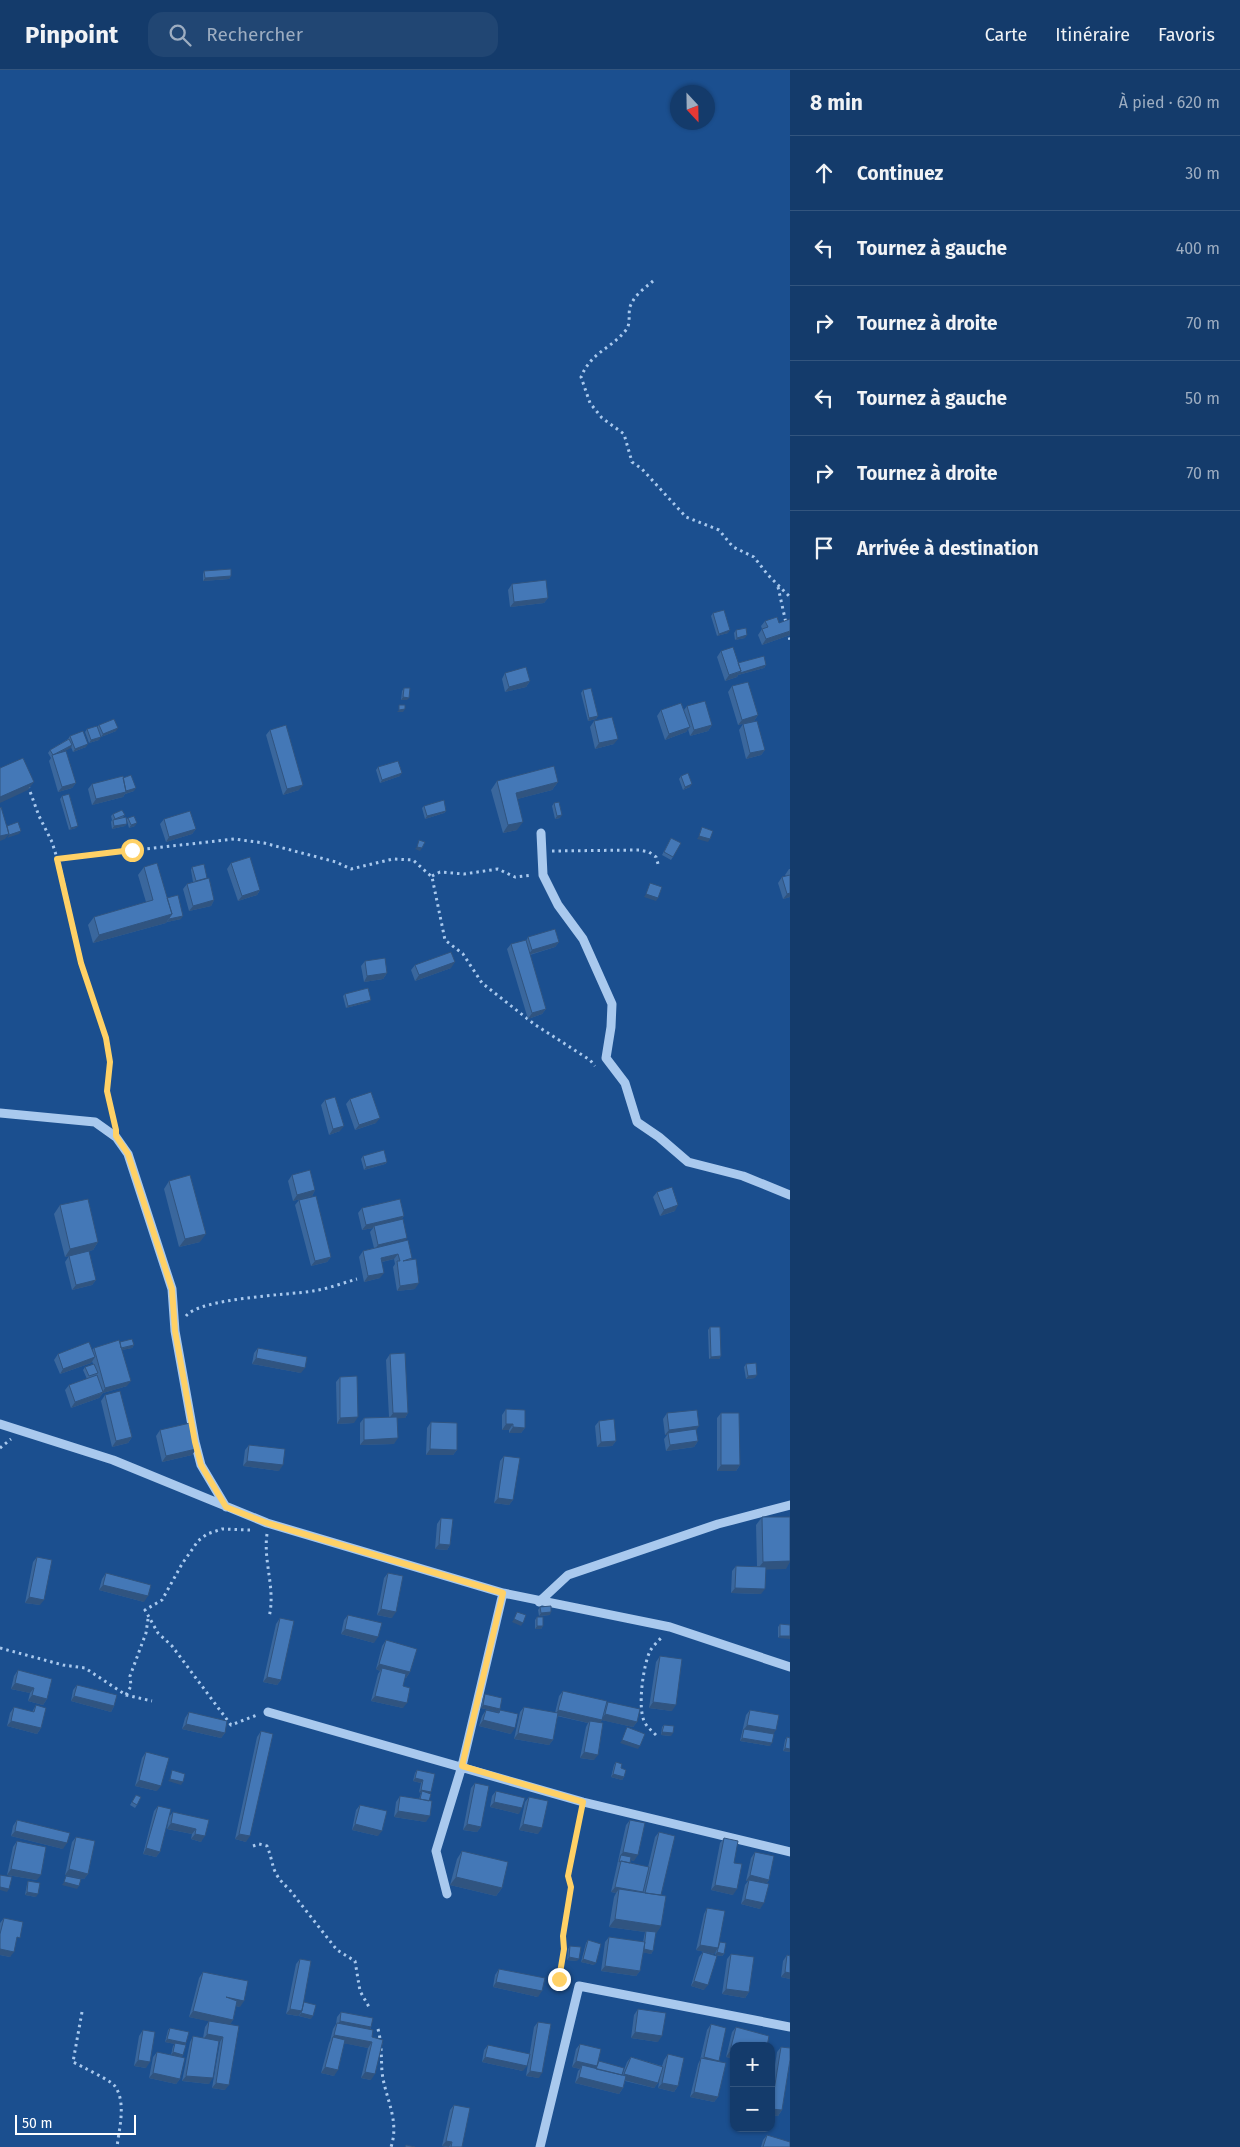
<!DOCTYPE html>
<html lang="fr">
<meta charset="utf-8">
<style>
:root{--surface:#143b6b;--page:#214673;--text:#f1f3f6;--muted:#9dadc1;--line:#33557e}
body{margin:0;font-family:"Fira Sans",sans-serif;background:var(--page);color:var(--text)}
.controls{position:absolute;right:15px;bottom:15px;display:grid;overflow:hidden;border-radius:10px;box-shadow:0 1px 4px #0004}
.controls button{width:45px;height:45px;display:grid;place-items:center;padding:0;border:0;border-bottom:1px solid var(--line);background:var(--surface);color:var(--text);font:25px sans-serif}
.compass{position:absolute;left:670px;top:15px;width:45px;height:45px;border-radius:50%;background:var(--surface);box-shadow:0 1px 4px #0004;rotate:158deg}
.scale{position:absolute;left:15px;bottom:12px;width:121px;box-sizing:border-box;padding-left:5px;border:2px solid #fff;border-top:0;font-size:14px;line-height:18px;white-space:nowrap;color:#fff;-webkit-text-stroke:4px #1b4f8f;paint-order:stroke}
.stop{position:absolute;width:15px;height:15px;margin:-11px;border:4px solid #ffd166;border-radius:50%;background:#fff}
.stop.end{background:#ffd166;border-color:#fff;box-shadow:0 1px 5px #0008}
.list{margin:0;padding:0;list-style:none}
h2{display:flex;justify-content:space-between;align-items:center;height:65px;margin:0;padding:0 20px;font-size:21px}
h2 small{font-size:16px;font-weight:400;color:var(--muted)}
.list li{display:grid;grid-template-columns:32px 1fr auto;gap:15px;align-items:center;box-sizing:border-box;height:75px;padding:0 20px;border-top:1px solid var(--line)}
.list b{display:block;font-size:19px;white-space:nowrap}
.list em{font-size:16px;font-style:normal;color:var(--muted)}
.icon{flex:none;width:28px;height:28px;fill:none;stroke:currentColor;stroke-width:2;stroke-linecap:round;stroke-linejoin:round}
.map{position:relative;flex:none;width:790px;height:2077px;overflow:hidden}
header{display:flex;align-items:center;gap:30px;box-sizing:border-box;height:70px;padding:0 25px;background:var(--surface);border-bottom:1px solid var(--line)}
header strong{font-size:24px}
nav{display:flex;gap:28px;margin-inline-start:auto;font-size:18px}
.search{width:350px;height:45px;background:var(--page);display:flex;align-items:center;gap:12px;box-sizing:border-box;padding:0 18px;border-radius:15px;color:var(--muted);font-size:19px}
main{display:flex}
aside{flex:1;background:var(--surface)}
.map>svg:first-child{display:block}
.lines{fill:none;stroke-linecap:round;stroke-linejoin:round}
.path{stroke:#a9c9ee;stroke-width:3;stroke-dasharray:2.5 4;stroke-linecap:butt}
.minor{stroke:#a9c9ee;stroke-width:9}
.wall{fill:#3a679d}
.shaded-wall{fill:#305480}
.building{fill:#4478b7;stroke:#305480}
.route{stroke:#ffd166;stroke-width:6}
</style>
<header>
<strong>Pinpoint</strong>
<div class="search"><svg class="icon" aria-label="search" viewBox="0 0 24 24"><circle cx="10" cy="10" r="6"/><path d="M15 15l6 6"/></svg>Rechercher</div>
<nav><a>Carte</a><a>Itinéraire</a><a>Favoris</a></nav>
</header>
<main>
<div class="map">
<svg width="790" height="2077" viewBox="0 0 790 2077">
<rect width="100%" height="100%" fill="#1b4f8f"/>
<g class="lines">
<path class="path" d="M 653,211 C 645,218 634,225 630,237 C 628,244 631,254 626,260 C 610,280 592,281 581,307 L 590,333 L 602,348 L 624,364 L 632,392 L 642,399 L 686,447 L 719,460 L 733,477 L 754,487 L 768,505 L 790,527
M 778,517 L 786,553
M 788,561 L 790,571
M 28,716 L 39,746 L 52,772 L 61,801 L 81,893 L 106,968 L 110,992 L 107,1021 L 114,1051
M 552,781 L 639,780 L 649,782 L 656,787 L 658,794
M 57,789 L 234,769 L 264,773 L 336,792 L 351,799 L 393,789 L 413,790 L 432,807 L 445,870 L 463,884 L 482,913 L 534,954 L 590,990 L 595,996
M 432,806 L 440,802 L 464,804 L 498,799 L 515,807 L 532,805
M 186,1246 C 200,1228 288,1225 313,1221 C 327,1219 343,1213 357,1209
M 0,1378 L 11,1369
M 250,1460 L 222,1459 L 207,1464 L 198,1471 L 182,1494 L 162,1530 L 145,1540 L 158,1563 L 172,1576 L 231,1655 L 257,1645
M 267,1464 C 263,1492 276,1519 269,1547
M 0,1578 L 63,1595 L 85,1598 L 126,1625 L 152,1631
M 126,1625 L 131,1616 L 130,1606 L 146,1563 L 148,1549
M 656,1665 C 652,1661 648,1658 645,1653 C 637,1639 643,1596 650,1581 C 653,1576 658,1571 663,1566
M 253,1776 L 259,1774 L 267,1776 C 275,1796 270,1802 289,1819 L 337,1880 L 355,1891 L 360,1921 L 369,1937
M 569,1913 L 559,1909 L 564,1879 L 563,1866 L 571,1817 L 568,1805 L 580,1744
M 82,1942 L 73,1992 C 81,1996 111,2011 114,2015 C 127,2031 119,2059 117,2077
M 378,1959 C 382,1974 381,1987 382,2002 C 385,2028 400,2050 391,2077"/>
<path class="minor" d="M 541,763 L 543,805 L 558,835 L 583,869 L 612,934 L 611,957 L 606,988 L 625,1013 L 637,1052 L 659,1067 L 688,1092 L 743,1106 L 790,1125
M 0,1043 L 95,1052 L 116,1067 L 128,1084 L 172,1219 L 175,1261 L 195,1372 L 201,1395 L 226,1437
M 0,1354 L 113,1390 L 267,1453 L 503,1523 L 670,1557 L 790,1597
M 539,1532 L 568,1505 L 718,1454 L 790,1435
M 268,1642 L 583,1732 L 790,1782
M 447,1824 L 436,1781 L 462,1696 L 503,1523
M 540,2077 L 579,1916 L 790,1957"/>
</g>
<path class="wall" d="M 204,501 L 231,506 L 229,509 L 203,511 L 203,504 Z
M 512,514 L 548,528 L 544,533 L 510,537 L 508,520 Z
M 713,543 L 728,563 L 717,566 L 711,546 Z
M 765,551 L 779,553 L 790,565 L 762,575 L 758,565 L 762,559 L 761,556 Z
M 736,560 L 745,568 L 735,570 L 734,563 Z
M 721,581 L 738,593 L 766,595 L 764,598 L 738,605 L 737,607 L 725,611 L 717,587 Z
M 505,603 L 530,611 L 526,617 L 505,622 L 502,609 Z
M 732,616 L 758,645 L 754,651 L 738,655 L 728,622 Z
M 404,618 L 407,630 L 401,630 L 402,621 Z
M 583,620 L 598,646 L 596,649 L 588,651 L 581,623 Z
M 687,636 L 712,655 L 708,661 L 690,666 L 688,659 L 686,662 L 665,670 L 657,646 L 661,640 L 684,640 Z
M 594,651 L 614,674 L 595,679 L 590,657 Z
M 743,654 L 765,680 L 761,685 L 746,689 L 739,660 Z
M 99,655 L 116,661 L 101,667 L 100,665 L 99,670 L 89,673 L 85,662 L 87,659 L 97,657 Z
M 270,660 L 299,720 L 283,725 L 266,665 Z
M 70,666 L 86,677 L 73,682 L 71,677 L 63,682 L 76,713 L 72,718 L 58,722 L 49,691 L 51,688 L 48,683 L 50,680 L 68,669 Z
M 378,697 L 400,706 L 380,713 L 376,700 Z
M 681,706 L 690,717 L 683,720 L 679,709 Z
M 123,708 L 134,721 L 125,724 L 123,727 L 92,735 L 88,719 L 92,714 Z
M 497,711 L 558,712 L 552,720 L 517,729 L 517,760 L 503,763 L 491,720 Z
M 62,726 L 76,758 L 69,760 L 60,729 Z
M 554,733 L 560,748 L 555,749 L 552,736 Z
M 424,736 L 446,741 L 444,743 L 425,749 L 422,738 Z
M 113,744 L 125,745 L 123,747 L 126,750 L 128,748 L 135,756 L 129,758 L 127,751 L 125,756 L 112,759 L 111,752 L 112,750 L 111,746 Z
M 164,749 L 196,759 L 192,764 L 166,772 L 160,754 Z
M 671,768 L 673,787 L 671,790 L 662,785 Z
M 231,793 L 260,820 L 257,825 L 238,831 L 227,799 Z
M 144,797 L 167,828 L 181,849 L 167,852 L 167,851 L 166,853 L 93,873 L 88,855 L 94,847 L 146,832 L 138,805 Z
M 192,797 L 207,808 L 214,830 L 211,836 L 189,841 L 183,819 L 187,814 L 193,812 L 191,800 Z
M 789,799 L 790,799 L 790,827 L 783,829 L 778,813 L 782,807 L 786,806 L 785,805 Z
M 528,867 L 559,872 L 555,877 L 530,885 L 546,939 L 542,944 L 528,949 L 507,879 L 511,874 L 526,871 Z
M 365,891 L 387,903 L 383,909 L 364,912 L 361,896 Z
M 415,895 L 451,898 L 415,911 L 411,900 Z
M 345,924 L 369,932 L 346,938 L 343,926 Z
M 350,1029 L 376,1053 L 355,1060 L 346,1034 Z
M 325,1030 L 340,1061 L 329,1065 L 321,1035 Z
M 363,1086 L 387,1092 L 385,1094 L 364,1100 L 361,1089 Z
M 292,1105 L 315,1120 L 312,1126 L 293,1131 L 288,1111 Z
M 169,1111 L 200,1172 L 179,1177 L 164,1119 Z
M 657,1122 L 675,1141 L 660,1146 L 653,1127 Z
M 299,1130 L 331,1187 L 327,1192 L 311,1196 L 295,1135 Z
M 60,1135 L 98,1172 L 93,1180 L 65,1187 L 54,1144 Z
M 362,1138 L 404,1146 L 401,1150 L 405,1171 L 411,1190 L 415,1219 L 397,1221 L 393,1197 L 395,1194 L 394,1189 L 382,1192 L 380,1208 L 364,1212 L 359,1187 L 363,1181 L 374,1178 L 370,1162 L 373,1158 L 362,1160 L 358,1143 Z
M 69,1186 L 96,1210 L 92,1215 L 72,1220 L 65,1192 Z
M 710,1257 L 721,1286 L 719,1289 L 709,1289 L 708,1260 Z
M 120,1272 L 134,1275 L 132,1278 L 122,1280 L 127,1316 L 103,1323 L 99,1328 L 71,1338 L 65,1320 L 69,1315 L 87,1309 L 83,1300 L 85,1297 L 93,1294 L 92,1291 L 91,1293 L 60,1304 L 54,1290 L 58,1284 L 92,1280 L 94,1278 Z
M 258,1278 L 301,1303 L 252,1294 L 254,1283 Z
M 390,1284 L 408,1343 L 405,1348 L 397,1348 L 394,1374 L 360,1375 L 360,1353 L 364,1348 L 389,1347 L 386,1290 Z
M 746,1294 L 755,1308 L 746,1309 L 744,1297 Z
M 340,1307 L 354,1353 L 337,1354 L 336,1312 Z
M 105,1325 L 132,1367 L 128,1373 L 112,1377 L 101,1331 Z
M 506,1339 L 525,1358 L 521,1363 L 509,1363 L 509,1360 L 502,1360 L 502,1345 Z
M 667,1343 L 696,1360 L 698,1371 L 694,1377 L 666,1381 L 664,1369 L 667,1365 L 665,1365 L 663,1349 Z
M 721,1343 L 740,1395 L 736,1401 L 717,1401 L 717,1348 Z
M 599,1351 L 616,1371 L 612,1376 L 597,1377 L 595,1356 Z
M 431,1352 L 457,1380 L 453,1385 L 426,1385 L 427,1358 Z
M 160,1360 L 196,1379 L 192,1385 L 162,1392 L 156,1366 Z
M 249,1375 L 279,1401 L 243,1396 L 245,1380 Z
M 504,1386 L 513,1430 L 509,1435 L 494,1433 L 500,1391 Z
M 762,1447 L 786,1499 L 765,1499 L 761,1524 L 731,1523 L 732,1501 L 736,1496 L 757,1496 L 756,1455 Z
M 441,1448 L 450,1475 L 447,1480 L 435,1479 L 437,1454 Z
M 37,1487 L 40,1535 L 25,1533 L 33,1492 Z
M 106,1503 L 144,1532 L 99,1520 L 102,1509 Z
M 388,1503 L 392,1548 L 377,1545 L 384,1508 Z
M 540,1537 L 550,1545 L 539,1546 L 538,1540 Z
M 348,1545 L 374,1573 L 341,1564 L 344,1550 Z
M 537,1547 L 543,1556 L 541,1559 L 535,1559 L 535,1550 Z
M 280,1548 L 281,1610 L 277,1615 L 263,1612 L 276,1554 Z
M 780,1554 L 790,1555 L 778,1568 L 778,1557 Z
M 386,1570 L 410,1602 L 406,1608 L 405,1607 L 403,1616 L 403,1638 L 371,1631 L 378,1604 L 380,1601 L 376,1599 L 382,1576 Z
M 660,1586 L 672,1641 L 649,1638 L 656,1592 Z
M 18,1600 L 47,1629 L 43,1635 L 28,1631 L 30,1623 L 11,1619 L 14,1606 Z
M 77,1615 L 114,1636 L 111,1642 L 71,1631 L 73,1620 Z
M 563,1621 L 606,1634 L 608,1632 L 637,1652 L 633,1657 L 602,1650 L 600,1653 L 594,1690 L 580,1688 L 586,1657 L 588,1653 L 557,1646 L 553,1670 L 549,1675 L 514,1669 L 520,1642 L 524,1637 L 555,1643 L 559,1626 Z
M 485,1624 L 500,1639 L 498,1642 L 481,1638 L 483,1627 Z
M 36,1635 L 41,1658 L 37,1664 L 7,1656 L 10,1643 L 14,1637 L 32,1642 Z
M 486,1640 L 498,1643 L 500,1640 L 511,1664 L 479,1656 L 482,1646 Z
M 750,1640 L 773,1664 L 770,1676 L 740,1671 L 746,1645 Z
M 189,1642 L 225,1663 L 221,1668 L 182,1659 L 185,1648 Z
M 664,1655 L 671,1666 L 661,1665 L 662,1657 Z
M 261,1661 L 246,1772 L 235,1769 L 257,1667 Z
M 787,1667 L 790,1682 L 783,1681 L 785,1670 Z
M 146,1682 L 157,1721 L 135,1716 L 142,1688 Z
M 616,1692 L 621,1698 L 624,1707 L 622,1710 L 611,1707 L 614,1695 Z
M 417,1700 L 430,1723 L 426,1752 L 394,1747 L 396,1732 L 400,1726 L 419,1729 L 421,1723 L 419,1722 L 421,1713 L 413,1711 L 415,1703 Z
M 475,1713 L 481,1757 L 477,1762 L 463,1760 L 471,1718 Z
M 496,1721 L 519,1744 L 490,1737 L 492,1726 Z
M 136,1725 L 137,1735 L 135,1738 L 130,1735 Z
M 529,1727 L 538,1764 L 519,1760 L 525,1732 Z
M 360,1735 L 378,1766 L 352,1760 L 356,1740 Z
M 158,1736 L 160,1782 L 156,1787 L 143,1784 L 154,1741 Z
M 173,1742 L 209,1750 L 201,1772 L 191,1769 L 192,1764 L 167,1759 L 169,1747 Z
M 17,1750 L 63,1779 L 11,1766 L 13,1756 Z
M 630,1750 L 634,1791 L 631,1790 L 630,1793 L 648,1797 L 655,1767 L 659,1762 L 661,1856 L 655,1864 L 653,1881 L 651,1884 L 643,1882 L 640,1901 L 636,1906 L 601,1901 L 605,1872 L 609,1867 L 643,1872 L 645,1862 L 609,1857 L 614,1827 L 616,1823 L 611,1822 L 626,1755 Z
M 76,1767 L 88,1804 L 84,1809 L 65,1805 L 72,1772 Z
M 724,1768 L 733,1825 L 711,1820 L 720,1773 Z
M 17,1771 L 37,1810 L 7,1805 L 13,1777 Z
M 462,1781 L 502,1818 L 496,1826 L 450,1815 L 457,1789 Z
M 755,1782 L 769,1810 L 766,1814 L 760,1839 L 741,1834 L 745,1815 L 748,1811 L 746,1811 L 751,1788 Z
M 28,1811 L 36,1827 L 25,1825 L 27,1814 Z
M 707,1838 L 718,1874 L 720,1872 L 724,1884 L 722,1886 L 715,1885 L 716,1880 L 714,1884 L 696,1880 L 704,1844 Z
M 4,1848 L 16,1873 L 10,1887 L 0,1885 L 0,1853 Z
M 588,1870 L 594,1895 L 581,1892 L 586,1873 Z
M 570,1876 L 577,1891 L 567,1890 L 568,1879 Z
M 703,1882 L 704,1920 L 691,1916 L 699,1887 Z
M 731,1884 L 749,1922 L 745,1928 L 722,1924 L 727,1889 Z
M 787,1885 L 790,1886 L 790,1909 L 781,1907 L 783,1891 Z
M 300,1889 L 303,1934 L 304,1932 L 311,1949 L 299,1946 L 300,1943 L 298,1946 L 286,1944 L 296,1894 Z
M 499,1899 L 538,1927 L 493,1917 L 495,1905 Z
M 203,1902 L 240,1937 L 236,1936 L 233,1950 L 230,1954 L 225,2020 L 212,2018 L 220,1972 L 219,1972 L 209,2014 L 182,2011 L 190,1972 L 193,1966 L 203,1968 L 205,1957 L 209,1951 L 189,1947 L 199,1908 Z
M 638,1939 L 658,1972 L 631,1968 L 634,1945 Z
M 341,1942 L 371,1957 L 370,1960 L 372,1967 L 371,2010 L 361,2008 L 368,1978 L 344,1973 L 334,2006 L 321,2003 L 329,1973 L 330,1971 L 333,1959 L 336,1954 L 337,1947 Z
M 538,1952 L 539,2008 L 526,2006 L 534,1957 Z
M 711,1954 L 718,1992 L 718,2027 L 714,2032 L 690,2027 L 698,1994 L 700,1990 L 707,1960 Z
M 736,1957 L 734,1976 L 734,1989 L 726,1987 L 732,1962 Z
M 170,1958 L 186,1973 L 185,1975 L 182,1987 L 180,2009 L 176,2014 L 149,2008 L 153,1987 L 157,1982 L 171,1985 L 173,1976 L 175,1974 L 165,1972 L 168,1960 Z
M 143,1960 L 146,1998 L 134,1996 L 139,1966 Z
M 580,1974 L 598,1992 L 622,2005 L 627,1992 L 631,1987 L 662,1996 L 664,1990 L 668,1984 L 678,2016 L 674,2022 L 658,2018 L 661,2002 L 658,2013 L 654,2018 L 625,2011 L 623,2018 L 619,2024 L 575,2013 L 578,2001 L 580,1999 L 572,1997 L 576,1979 Z
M 488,1975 L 523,2001 L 482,1992 L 484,1980 Z
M 781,1977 L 782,2040 L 778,2046 L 771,2045 L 771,2020 L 777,1982 Z
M 454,2035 L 462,2077 L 446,2077 L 442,2076 L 450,2040 Z
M 767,2065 L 790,2077 L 761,2077 L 763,2070 Z"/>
<path class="shaded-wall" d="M 231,506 L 229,509 L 203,511 L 205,508 Z
M 548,528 L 544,533 L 510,537 L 514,532 Z
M 730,560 L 728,563 L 717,566 L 719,564 Z
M 790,561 L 790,565 L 762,575 L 766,569 Z
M 747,565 L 745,568 L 735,570 L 737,568 Z
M 766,595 L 764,598 L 738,605 L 737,607 L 725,611 L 729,605 Z
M 530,611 L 526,617 L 505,622 L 509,617 Z
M 403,627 L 409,628 L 407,630 L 401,630 Z
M 405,639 L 403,642 L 397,642 L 399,640 Z
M 758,645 L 754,651 L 738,655 L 742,650 Z
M 598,646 L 596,649 L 588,651 L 589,648 Z
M 712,655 L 708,661 L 690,666 L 694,660 Z
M 690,657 L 686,662 L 665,670 L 669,664 Z
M 118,658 L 116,661 L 101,667 L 103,664 Z
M 101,667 L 99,670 L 89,673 L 91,670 Z
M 618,669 L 614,674 L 595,679 L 599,673 Z
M 88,674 L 86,677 L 73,682 L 75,679 Z
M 72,675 L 71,678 L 53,687 L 53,686 Z
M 765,680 L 761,685 L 746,689 L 750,683 Z
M 402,703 L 400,706 L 380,713 L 382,710 Z
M 34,712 L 28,720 L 0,733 L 0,727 Z
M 558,712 L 552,720 L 510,731 L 516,723 Z
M 76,713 L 72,718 L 58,722 L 62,717 Z
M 692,714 L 690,717 L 683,720 L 685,717 Z
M 303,715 L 299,720 L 283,725 L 287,719 Z
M 136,718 L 134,721 L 125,724 L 123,727 L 92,735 L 96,729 Z
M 446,741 L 444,743 L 425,749 L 427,746 Z
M 562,745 L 560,748 L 555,749 L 557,746 Z
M 523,752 L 517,760 L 503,763 L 508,755 Z
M 137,753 L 135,756 L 129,758 L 131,755 Z
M 127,754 L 125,756 L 112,759 L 114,756 Z
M 78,756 L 76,758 L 69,760 L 71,758 Z
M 196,759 L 192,764 L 166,772 L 169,767 Z
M 21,761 L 19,764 L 7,768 L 9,765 Z
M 9,764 L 5,769 L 0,771 L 0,766 Z
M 699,766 L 710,769 L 708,772 L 697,769 Z
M 417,777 L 422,778 L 420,781 L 415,779 Z
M 260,820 L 257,825 L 238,831 L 242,826 Z
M 790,823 L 790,827 L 783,829 L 787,824 Z
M 646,824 L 658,828 L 656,831 L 644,827 Z
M 214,830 L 211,836 L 189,841 L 193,836 Z
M 172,844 L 166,853 L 93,873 L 99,865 Z
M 183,846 L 181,849 L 167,852 L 169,849 Z
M 559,872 L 555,877 L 528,885 L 532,880 Z
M 455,892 L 451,898 L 415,911 L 419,905 Z
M 387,903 L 383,909 L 364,912 L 367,906 Z
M 371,930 L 369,932 L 346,938 L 348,936 Z
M 546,939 L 542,944 L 528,949 L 532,943 Z
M 380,1048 L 376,1053 L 355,1060 L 359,1055 Z
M 344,1056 L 340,1061 L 329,1065 L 333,1059 Z
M 387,1092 L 385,1094 L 364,1100 L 366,1097 Z
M 315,1120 L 312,1126 L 293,1131 L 297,1125 Z
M 678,1135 L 675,1141 L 660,1146 L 664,1140 Z
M 404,1146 L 400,1151 L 374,1156 L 373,1158 L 362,1160 L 366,1155 Z
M 206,1164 L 200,1172 L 179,1177 L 185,1169 Z
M 407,1168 L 403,1174 L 374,1180 L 378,1175 Z
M 98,1172 L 93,1180 L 65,1187 L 70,1179 Z
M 398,1184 L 394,1189 L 377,1193 L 381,1188 Z
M 331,1187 L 327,1192 L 311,1196 L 315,1191 Z
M 384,1203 L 380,1208 L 364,1212 L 368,1206 Z
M 96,1210 L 92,1215 L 72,1220 L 76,1215 Z
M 419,1213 L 415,1219 L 397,1221 L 400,1216 Z
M 134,1275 L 132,1278 L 118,1281 L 120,1279 Z
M 721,1286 L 719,1289 L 709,1289 L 711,1287 Z
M 95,1287 L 91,1293 L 60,1304 L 63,1299 Z
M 256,1288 L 305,1298 L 301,1303 L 252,1294 Z
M 757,1305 L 755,1308 L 746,1309 L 748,1306 Z
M 131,1311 L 127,1316 L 103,1323 L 99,1328 L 71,1338 L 75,1332 L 102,1323 L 105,1318 Z
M 393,1343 L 408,1343 L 405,1348 L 389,1349 Z
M 358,1347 L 354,1353 L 337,1354 L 340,1348 Z
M 506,1354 L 513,1354 L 509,1360 L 502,1360 Z
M 699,1356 L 695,1362 L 668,1363 L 667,1365 L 665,1365 L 669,1360 Z
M 513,1357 L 525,1358 L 521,1363 L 509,1363 Z
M 132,1367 L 128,1373 L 112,1377 L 116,1371 Z
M 398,1368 L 394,1374 L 360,1375 L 364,1370 Z
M 616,1371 L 612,1376 L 597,1377 L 601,1372 Z
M 698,1371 L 694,1377 L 666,1381 L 670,1375 Z
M 196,1379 L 192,1385 L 162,1392 L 166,1386 Z
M 430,1379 L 457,1380 L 453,1385 L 426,1385 Z
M 247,1391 L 283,1395 L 279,1401 L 243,1396 Z
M 721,1395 L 740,1395 L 736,1401 L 717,1401 Z
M 498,1428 L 513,1430 L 509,1435 L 494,1433 Z
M 439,1474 L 450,1475 L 447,1480 L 435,1479 Z
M 790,1491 L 790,1492 L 786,1499 L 757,1500 L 763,1492 Z
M 103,1515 L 148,1526 L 144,1532 L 99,1520 Z
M 735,1518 L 765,1519 L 761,1524 L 731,1523 Z
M 29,1527 L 44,1530 L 40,1535 L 25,1533 Z
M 381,1539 L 396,1542 L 392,1548 L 377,1545 Z
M 551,1542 L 550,1545 L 539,1546 L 541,1543 Z
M 514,1549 L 523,1553 L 521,1556 L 512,1552 Z
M 537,1556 L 543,1556 L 541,1559 L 535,1559 Z
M 345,1559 L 378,1567 L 374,1573 L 341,1564 Z
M 780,1566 L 790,1566 L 790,1569 L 778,1568 Z
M 379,1594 L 410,1602 L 406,1608 L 381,1601 L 382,1598 L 380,1601 L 376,1599 Z
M 267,1607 L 281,1610 L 277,1615 L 263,1612 Z
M 15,1613 L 34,1618 L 30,1623 L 11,1619 Z
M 32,1625 L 47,1629 L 43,1635 L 28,1631 Z
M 74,1626 L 114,1636 L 111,1642 L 71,1631 Z
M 375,1626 L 407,1633 L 403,1638 L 371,1631 Z
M 653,1632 L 676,1635 L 672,1641 L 649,1638 Z
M 483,1635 L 500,1639 L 498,1642 L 481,1638 Z
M 558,1640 L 602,1650 L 598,1656 L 590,1651 L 588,1653 L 555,1645 Z
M 605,1644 L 637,1652 L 633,1657 L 601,1650 Z
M 483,1650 L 515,1658 L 511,1664 L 479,1656 Z
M 11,1651 L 41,1658 L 37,1664 L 7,1656 Z
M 186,1654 L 225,1663 L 221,1668 L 182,1659 Z
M 747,1655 L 776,1660 L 772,1666 L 743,1661 Z
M 662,1662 L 673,1663 L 671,1666 L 661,1665 Z
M 518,1663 L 553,1670 L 549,1675 L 514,1669 Z
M 742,1668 L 772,1673 L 770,1676 L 740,1671 Z
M 622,1670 L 640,1676 L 638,1679 L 620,1673 Z
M 785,1678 L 790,1679 L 790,1682 L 783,1681 Z
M 584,1682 L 598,1685 L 594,1690 L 580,1688 Z
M 613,1704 L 624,1707 L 622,1710 L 611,1707 Z
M 415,1708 L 423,1710 L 421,1713 L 413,1711 Z
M 170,1709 L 183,1712 L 181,1715 L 168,1711 Z
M 139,1710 L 161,1716 L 157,1721 L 135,1716 Z
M 421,1720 L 431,1722 L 429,1724 L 422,1721 L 421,1723 L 419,1722 Z
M 494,1732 L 522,1738 L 519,1744 L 490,1737 Z
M 398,1741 L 430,1746 L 426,1752 L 394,1747 Z
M 171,1753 L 196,1759 L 192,1764 L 167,1759 Z
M 355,1754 L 382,1761 L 378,1766 L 352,1760 Z
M 467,1754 L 481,1757 L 477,1762 L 463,1760 Z
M 523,1754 L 542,1758 L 538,1764 L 519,1760 Z
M 15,1761 L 67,1773 L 63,1779 L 11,1766 Z
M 195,1764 L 205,1766 L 201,1772 L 191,1769 Z
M 239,1764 L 250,1766 L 246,1772 L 235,1769 Z
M 146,1778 L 160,1782 L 156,1787 L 143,1784 Z
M 623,1782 L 638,1785 L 634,1791 L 620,1787 L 621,1785 L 619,1787 Z
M 11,1799 L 41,1805 L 37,1810 L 7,1805 Z
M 69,1799 L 88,1804 L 84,1809 L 65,1805 Z
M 750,1805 L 769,1810 L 765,1815 L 749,1810 L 748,1811 L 746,1811 Z
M 456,1807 L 502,1818 L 496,1826 L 450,1815 Z
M 64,1812 L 79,1816 L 77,1819 L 62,1815 Z
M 715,1815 L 737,1819 L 733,1825 L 711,1820 Z
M 0,1817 L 9,1819 L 7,1822 L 0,1820 Z
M 615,1817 L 643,1823 L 619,1819 L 616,1823 L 611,1822 Z
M 27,1822 L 38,1824 L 36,1827 L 25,1825 Z
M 745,1829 L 764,1833 L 760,1839 L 741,1834 Z
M 615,1849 L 661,1856 L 656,1864 L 646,1863 L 646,1861 L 645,1862 L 609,1857 Z
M 700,1875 L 718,1878 L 714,1884 L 696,1880 Z
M 0,1879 L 14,1882 L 10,1887 L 0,1885 Z
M 643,1879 L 653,1881 L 651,1884 L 641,1882 Z
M 717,1882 L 724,1884 L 722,1886 L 715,1885 Z
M 569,1887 L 579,1889 L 577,1891 L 567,1890 Z
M 583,1889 L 596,1893 L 594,1895 L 581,1892 Z
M 605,1896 L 640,1901 L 636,1906 L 601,1901 Z
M 785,1902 L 790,1903 L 790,1909 L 781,1907 Z
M 694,1911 L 708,1915 L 704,1920 L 691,1916 Z
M 496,1912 L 542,1921 L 538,1927 L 493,1917 Z
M 726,1919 L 749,1922 L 745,1928 L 722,1924 Z
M 226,1927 L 244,1931 L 240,1937 L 222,1933 Z
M 290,1939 L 302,1941 L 298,1946 L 286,1944 Z
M 193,1941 L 233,1950 L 229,1956 L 189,1947 Z
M 301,1943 L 313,1946 L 311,1949 L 299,1946 Z
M 340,1951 L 371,1957 L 368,1963 L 336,1956 Z
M 635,1962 L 662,1966 L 658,1972 L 631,1968 Z
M 207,1964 L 223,1967 L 220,1972 L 203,1970 Z
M 334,1965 L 372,1972 L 368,1978 L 332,1971 L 333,1967 L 330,1971 Z
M 167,1969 L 186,1973 L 184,1976 L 165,1972 Z
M 730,1981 L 734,1982 L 734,1989 L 726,1987 Z
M 173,1982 L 183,1985 L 182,1987 L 171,1985 Z
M 485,1987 L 527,1996 L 523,2001 L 482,1992 Z
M 704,1987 L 719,1991 L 715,1996 L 700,1993 Z
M 138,1990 L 150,1992 L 146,1998 L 134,1996 Z
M 576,1991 L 597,1996 L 593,2002 L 582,1995 L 580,1999 L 572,1997 Z
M 325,1997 L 338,2000 L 334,2006 L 321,2003 Z
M 530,2001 L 542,2003 L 539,2008 L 526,2006 Z
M 365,2002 L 375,2004 L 371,2010 L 361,2008 Z
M 153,2003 L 180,2009 L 176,2014 L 149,2008 Z
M 624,2004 L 658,2013 L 654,2018 L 620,2009 Z
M 186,2006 L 213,2008 L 209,2014 L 182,2011 Z
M 579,2007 L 623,2018 L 619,2024 L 575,2013 Z
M 216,2013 L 229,2015 L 225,2020 L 212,2018 Z
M 662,2013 L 678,2016 L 674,2022 L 658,2018 Z
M 694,2022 L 718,2027 L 714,2032 L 690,2027 Z
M 771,2039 L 782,2040 L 778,2046 L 771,2045 Z
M 446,2071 L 452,2072 L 449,2077 L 442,2076 Z"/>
<path class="building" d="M 231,499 L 231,506 L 205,508 L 204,501 Z
M 546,510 L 548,528 L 514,532 L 512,514 Z
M 724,540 L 730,560 L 719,564 L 713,543 Z
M 777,547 L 779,553 L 790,549 L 790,561 L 766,569 L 762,559 L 768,557 L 765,551 Z
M 746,558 L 747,565 L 737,568 L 736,560 Z
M 733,577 L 741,601 L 729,605 L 721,581 Z
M 764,586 L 766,595 L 740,603 L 741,601 L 738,593 Z
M 526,597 L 530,611 L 509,617 L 505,603 Z
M 748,612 L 758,645 L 742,650 L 732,616 Z
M 404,618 L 410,618 L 409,628 L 403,627 Z
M 591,618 L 598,646 L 589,648 L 583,620 Z
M 705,631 L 712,655 L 694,660 L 687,636 Z
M 681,633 L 690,657 L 669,664 L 661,640 Z
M 399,635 L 405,635 L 405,639 L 399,640 Z
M 612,647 L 618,669 L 599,673 L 594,651 Z
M 114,649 L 118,658 L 103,664 L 99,655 Z
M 757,651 L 765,680 L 750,683 L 743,654 Z
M 286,655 L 303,715 L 287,719 L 270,660 Z
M 97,656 L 101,667 L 91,670 L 87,659 Z
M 83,661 L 88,674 L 75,679 L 70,666 Z
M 69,669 L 72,675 L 53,685 L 50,680 Z
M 66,681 L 76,713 L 62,717 L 52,685 Z
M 23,688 L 34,712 L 0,727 L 0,698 Z
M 398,691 L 402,703 L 382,710 L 378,697 Z
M 554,696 L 558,712 L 516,723 L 523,752 L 508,755 L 497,711 Z
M 688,703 L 692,714 L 685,717 L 681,706 Z
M 131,705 L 136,718 L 126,721 L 123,708 Z
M 123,706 L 126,722 L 96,729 L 92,714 Z
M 69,724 L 78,756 L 71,758 L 62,726 Z
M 444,730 L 446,741 L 427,746 L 424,736 Z
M 559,732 L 562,745 L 557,746 L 554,733 Z
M 1,737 L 9,764 L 0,766 L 0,738 Z
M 122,740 L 125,745 L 115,749 L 113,744 Z
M 190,741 L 196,759 L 169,767 L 164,749 Z
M 134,746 L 137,753 L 131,755 L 128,748 Z
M 126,747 L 127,754 L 114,756 L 113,750 Z
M 18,752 L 21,761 L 9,765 L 7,756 Z
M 702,757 L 713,761 L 710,769 L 699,766 Z
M 671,768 L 681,773 L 673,787 L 664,782 Z
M 419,770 L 425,772 L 422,778 L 417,777 Z
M 250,787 L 260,820 L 242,826 L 231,793 Z
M 157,793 L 172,844 L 99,865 L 94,847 L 153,830 L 144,797 Z
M 204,794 L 207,808 L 196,811 L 192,797 Z
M 790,805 L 790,823 L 787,824 L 782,807 Z
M 209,808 L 214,830 L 193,836 L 187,814 Z
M 650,813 L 662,817 L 658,828 L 646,824 Z
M 178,825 L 183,846 L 169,849 L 169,848 L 172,844 L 167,828 Z
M 555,859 L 559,872 L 532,880 L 528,867 Z
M 526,870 L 546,939 L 532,943 L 511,874 Z
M 451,882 L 455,892 L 419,905 L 415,895 Z
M 385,888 L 387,903 L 367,906 L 365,891 Z
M 368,918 L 371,930 L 348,936 L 345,924 Z
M 371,1022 L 380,1048 L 359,1055 L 350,1029 Z
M 335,1027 L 344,1056 L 333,1059 L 325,1030 Z
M 384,1080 L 387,1092 L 366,1097 L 363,1086 Z
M 310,1100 L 315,1120 L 297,1125 L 292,1105 Z
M 190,1105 L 206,1164 L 185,1169 L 169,1111 Z
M 672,1117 L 678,1135 L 664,1140 L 657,1122 Z
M 316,1126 L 331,1187 L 315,1191 L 299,1130 Z
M 88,1129 L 98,1172 L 70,1179 L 60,1135 Z
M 400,1129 L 404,1146 L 366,1155 L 362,1138 Z
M 403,1149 L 407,1168 L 378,1175 L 374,1156 Z
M 408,1170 L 412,1188 L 403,1191 L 416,1189 L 419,1213 L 400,1216 L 397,1191 L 400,1191 L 398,1184 L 381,1188 L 384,1203 L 368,1206 L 363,1181 Z
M 89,1181 L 96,1210 L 76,1215 L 69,1186 Z
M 710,1257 L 720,1257 L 721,1286 L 711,1287 Z
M 132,1269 L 134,1275 L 121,1278 L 120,1272 Z
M 119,1270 L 131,1311 L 105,1318 L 94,1278 Z
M 89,1272 L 95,1287 L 63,1299 L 58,1284 Z
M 258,1278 L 307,1287 L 305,1298 L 256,1288 Z
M 405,1283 L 408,1343 L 393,1343 L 390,1284 Z
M 756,1293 L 757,1305 L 748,1306 L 746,1294 Z
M 94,1294 L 98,1303 L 89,1306 L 85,1297 Z
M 97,1305 L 103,1322 L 75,1332 L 69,1315 Z
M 357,1306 L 358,1347 L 340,1348 L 340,1307 Z
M 120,1321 L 132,1367 L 116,1371 L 105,1325 Z
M 506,1339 L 525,1340 L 525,1358 L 513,1357 L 513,1354 L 506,1354 Z
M 697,1340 L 699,1356 L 669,1360 L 667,1343 Z
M 721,1343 L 739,1343 L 740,1395 L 721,1395 Z
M 397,1347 L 398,1368 L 364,1370 L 364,1348 Z
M 614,1349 L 616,1371 L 601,1372 L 599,1351 Z
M 431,1352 L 457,1353 L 457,1380 L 430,1379 Z
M 190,1353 L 196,1379 L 166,1386 L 160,1360 Z
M 696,1359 L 698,1371 L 670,1375 L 668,1363 Z
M 249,1375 L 285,1379 L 283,1395 L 247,1391 Z
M 504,1386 L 520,1388 L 513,1430 L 498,1428 Z
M 762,1447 L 790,1447 L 790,1491 L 763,1492 Z
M 441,1448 L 453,1449 L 450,1475 L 439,1474 Z
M 37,1487 L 52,1490 L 44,1530 L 29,1527 Z
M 736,1496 L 766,1497 L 765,1519 L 735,1518 Z
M 106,1503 L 151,1515 L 148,1526 L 103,1515 Z
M 388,1503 L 403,1506 L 396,1542 L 381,1539 Z
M 551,1536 L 551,1542 L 541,1543 L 540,1537 Z
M 517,1542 L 526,1545 L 523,1553 L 514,1549 Z
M 348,1545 L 382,1553 L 378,1567 L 345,1559 Z
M 537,1547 L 543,1547 L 543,1556 L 537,1556 Z
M 280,1548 L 294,1551 L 281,1610 L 267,1607 Z
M 780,1554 L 790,1555 L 790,1566 L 780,1566 Z
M 386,1570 L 417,1579 L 410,1602 L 379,1594 Z
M 660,1586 L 682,1589 L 676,1635 L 653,1632 Z
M 382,1598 L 406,1604 L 403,1616 L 410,1618 L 407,1633 L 375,1626 Z
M 18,1600 L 52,1609 L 47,1629 L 32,1625 L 34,1618 L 15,1613 Z
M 77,1615 L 117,1625 L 114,1636 L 74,1626 Z
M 563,1621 L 607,1631 L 602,1650 L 558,1640 Z
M 485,1624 L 502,1628 L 500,1639 L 483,1635 Z
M 608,1632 L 640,1639 L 637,1652 L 605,1644 Z
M 36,1635 L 46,1638 L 41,1658 L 11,1651 L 14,1637 L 34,1642 Z
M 524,1637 L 558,1643 L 553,1670 L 518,1663 Z
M 486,1640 L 499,1643 L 500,1640 L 518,1644 L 515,1658 L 483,1650 Z
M 750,1640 L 779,1645 L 776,1660 L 747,1655 Z
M 189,1642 L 227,1651 L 225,1663 L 186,1654 Z
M 590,1651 L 603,1653 L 598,1685 L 584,1682 Z
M 664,1655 L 674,1656 L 673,1663 L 662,1662 Z
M 627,1657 L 645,1664 L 640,1676 L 622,1670 Z
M 744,1659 L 774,1664 L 772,1673 L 742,1668 Z
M 261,1661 L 273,1664 L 250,1766 L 239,1764 Z
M 787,1667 L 790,1668 L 790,1679 L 785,1678 Z
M 146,1682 L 169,1688 L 161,1716 L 139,1710 Z
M 616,1692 L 622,1694 L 621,1698 L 626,1700 L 624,1707 L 613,1704 Z
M 172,1700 L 185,1704 L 183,1712 L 170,1709 Z
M 417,1700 L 435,1704 L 431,1722 L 421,1720 L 423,1710 L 415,1708 Z
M 475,1713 L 489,1716 L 481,1757 L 467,1754 Z
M 422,1721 L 431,1724 L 429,1731 L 420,1729 Z
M 496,1721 L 525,1728 L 522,1738 L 494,1732 Z
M 136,1725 L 141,1727 L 137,1735 L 132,1732 Z
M 400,1726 L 432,1731 L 430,1746 L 398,1741 Z
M 529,1727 L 548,1731 L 542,1758 L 523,1754 Z
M 360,1735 L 387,1741 L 382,1761 L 355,1754 Z
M 158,1736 L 171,1739 L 160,1782 L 146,1778 Z
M 173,1742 L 209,1750 L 205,1766 L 195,1764 L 196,1759 L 171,1753 Z
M 17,1750 L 70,1763 L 67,1773 L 15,1761 Z
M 630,1750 L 645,1753 L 638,1785 L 623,1782 Z
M 659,1762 L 675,1766 L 661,1825 L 645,1823 Z
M 76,1767 L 95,1771 L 88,1804 L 69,1799 Z
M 724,1768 L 738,1771 L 734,1793 L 742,1794 L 737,1819 L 715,1815 Z
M 17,1771 L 46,1777 L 41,1805 L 11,1799 Z
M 462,1781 L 508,1792 L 502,1818 L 456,1807 Z
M 755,1782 L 774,1786 L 769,1810 L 750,1805 Z
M 621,1785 L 631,1787 L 630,1793 L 621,1791 L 619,1792 Z
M 621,1791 L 649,1797 L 643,1822 L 615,1817 Z
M 0,1805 L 12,1807 L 9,1819 L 0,1817 Z
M 66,1806 L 81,1809 L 79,1816 L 64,1812 Z
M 749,1810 L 769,1814 L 764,1833 L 745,1829 Z
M 28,1811 L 40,1813 L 38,1824 L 27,1822 Z
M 619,1819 L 666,1826 L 661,1856 L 615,1849 Z
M 707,1838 L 725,1841 L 718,1878 L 700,1875 Z
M 4,1848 L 23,1852 L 20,1868 L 17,1867 L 14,1882 L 0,1879 L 0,1864 Z
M 646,1861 L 656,1862 L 653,1881 L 644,1879 Z
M 609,1867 L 645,1872 L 640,1901 L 605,1896 Z
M 588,1870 L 601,1874 L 596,1893 L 583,1889 Z
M 720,1872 L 726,1873 L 724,1884 L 717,1882 Z
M 570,1876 L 581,1877 L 579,1889 L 569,1887 Z
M 703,1882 L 717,1886 L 708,1915 L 694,1911 Z
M 731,1884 L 754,1887 L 749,1922 L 726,1919 Z
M 787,1885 L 790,1886 L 790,1903 L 785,1902 Z
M 300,1889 L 311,1891 L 302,1941 L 290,1939 Z
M 499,1899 L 545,1908 L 542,1921 L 496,1912 Z
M 203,1902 L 248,1911 L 244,1931 L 226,1927 L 237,1931 L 233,1950 L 193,1941 Z
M 304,1932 L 316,1935 L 313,1946 L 301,1943 Z
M 638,1939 L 666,1943 L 662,1966 L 635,1962 Z
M 341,1942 L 373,1948 L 371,1957 L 340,1951 Z
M 209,1951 L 239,1956 L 229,2015 L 216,2013 L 223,1967 L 207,1964 Z
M 538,1952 L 551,1954 L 542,2003 L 530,2001 Z
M 337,1953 L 373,1960 L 372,1967 L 383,1970 L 375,2004 L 365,2002 L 372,1972 L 334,1965 Z
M 711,1954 L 726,1958 L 719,1991 L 704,1987 Z
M 736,1957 L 769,1966 L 767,1976 L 734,1976 L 734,1982 L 730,1981 Z
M 170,1958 L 189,1962 L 186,1973 L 167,1969 Z
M 143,1960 L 155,1962 L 150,1992 L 138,1990 Z
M 193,1966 L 219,1971 L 213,2008 L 186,2006 Z
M 333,1967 L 345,1970 L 338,2000 L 325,1997 Z
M 175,1973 L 186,1975 L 183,1985 L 173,1982 Z
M 580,1974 L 601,1979 L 597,1996 L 576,1991 Z
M 488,1975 L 530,1984 L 527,1996 L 485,1987 Z
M 781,1977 L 790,1978 L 790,1990 L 782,2040 L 771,2039 Z
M 157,1982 L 185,1988 L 180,2009 L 153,2003 Z
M 668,1984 L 684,1988 L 678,2016 L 662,2013 Z
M 631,1987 L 663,1997 L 658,2013 L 624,2004 Z
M 701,1988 L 726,1993 L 718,2027 L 694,2022 Z
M 599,1991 L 624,1998 L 622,2005 L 596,1999 Z
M 582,1995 L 626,2006 L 623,2018 L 579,2007 Z
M 454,2035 L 470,2038 L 462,2077 L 451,2077 L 452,2072 L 446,2071 Z
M 767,2065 L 790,2072 L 790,2077 L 763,2077 Z
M 406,2075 L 415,2077 L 405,2077 Z"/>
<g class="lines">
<path class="route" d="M 132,780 L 57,789 L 81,893 L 106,968 L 110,992 L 107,1021 L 116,1060 L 116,1066 L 128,1084 L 172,1219 L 175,1261 L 195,1372 L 201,1395 L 226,1437 L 267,1453 L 503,1523 L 462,1696 L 583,1732 L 568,1806 L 571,1817 L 563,1866 L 564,1879 L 559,1909"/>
</g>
</svg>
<div class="controls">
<button>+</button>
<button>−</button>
</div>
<svg class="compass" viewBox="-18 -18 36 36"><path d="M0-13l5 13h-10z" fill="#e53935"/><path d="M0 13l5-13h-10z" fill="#9dadc1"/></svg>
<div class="scale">50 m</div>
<div class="stop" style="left:132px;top:780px"></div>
<div class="stop end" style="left:559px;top:1909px"></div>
</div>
<aside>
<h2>8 min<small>À pied · 620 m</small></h2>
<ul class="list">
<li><svg class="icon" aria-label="ahead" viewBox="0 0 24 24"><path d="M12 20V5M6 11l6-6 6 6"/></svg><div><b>Continuez</b></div><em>30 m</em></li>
<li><svg class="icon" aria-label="left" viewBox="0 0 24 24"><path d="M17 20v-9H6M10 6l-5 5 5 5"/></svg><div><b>Tournez à gauche</b></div><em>400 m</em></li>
<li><svg class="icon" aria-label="right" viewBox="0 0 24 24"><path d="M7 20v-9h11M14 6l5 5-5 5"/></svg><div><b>Tournez à droite</b></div><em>70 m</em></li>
<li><svg class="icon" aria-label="left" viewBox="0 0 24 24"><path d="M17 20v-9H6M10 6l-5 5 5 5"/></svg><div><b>Tournez à gauche</b></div><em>50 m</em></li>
<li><svg class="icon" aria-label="right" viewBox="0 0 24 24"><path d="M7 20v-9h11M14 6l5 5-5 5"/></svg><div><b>Tournez à droite</b></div><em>70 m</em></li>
<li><svg class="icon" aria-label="arrive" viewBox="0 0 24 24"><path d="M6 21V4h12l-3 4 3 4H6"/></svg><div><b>Arrivée à destination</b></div></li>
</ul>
</aside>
</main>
